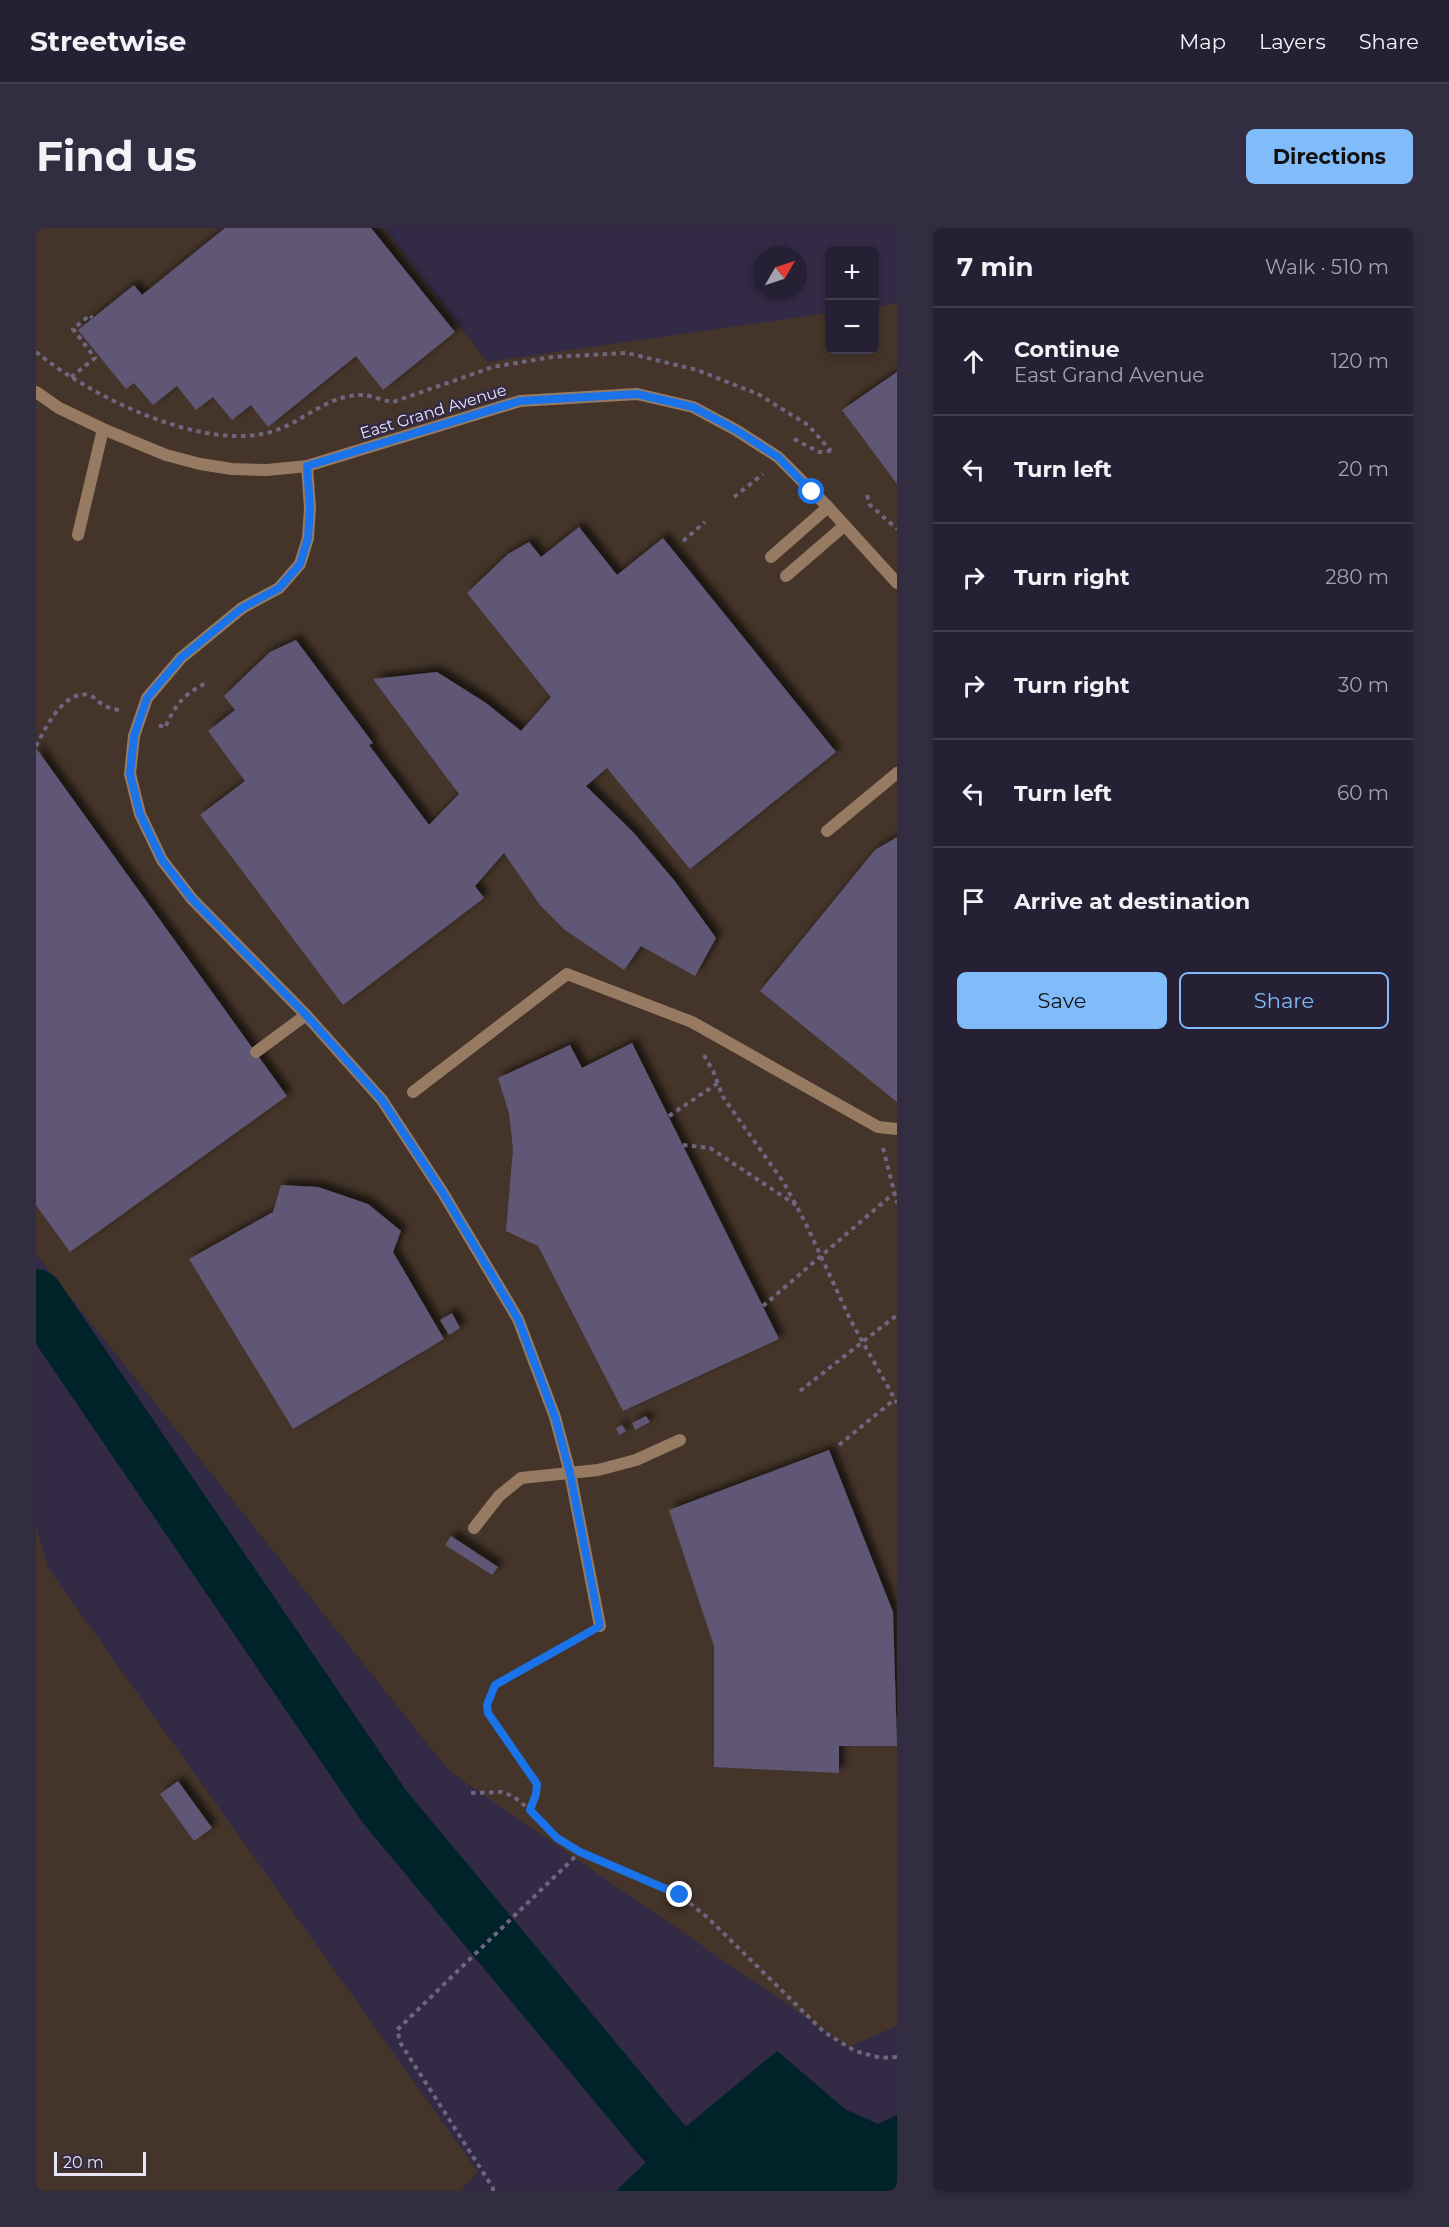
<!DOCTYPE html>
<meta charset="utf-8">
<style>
:root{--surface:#262034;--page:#322d40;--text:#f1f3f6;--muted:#a4a3ac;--line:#423e4f;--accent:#81bcfa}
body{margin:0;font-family:Montserrat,sans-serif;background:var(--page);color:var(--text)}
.controls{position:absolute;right:18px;top:18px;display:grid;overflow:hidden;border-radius:9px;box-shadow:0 3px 9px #0003}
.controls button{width:54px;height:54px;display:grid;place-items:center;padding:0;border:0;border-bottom:2px solid var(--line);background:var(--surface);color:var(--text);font:30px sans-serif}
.compass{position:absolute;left:717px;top:18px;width:54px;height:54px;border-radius:50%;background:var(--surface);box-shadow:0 3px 9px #0003;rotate:51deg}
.scale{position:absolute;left:18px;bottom:15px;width:92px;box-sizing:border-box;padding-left:6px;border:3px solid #e9e5f7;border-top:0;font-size:16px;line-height:21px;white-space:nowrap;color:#e9e5f7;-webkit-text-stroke:4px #332b46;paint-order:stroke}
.stop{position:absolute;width:18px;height:18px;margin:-14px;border:4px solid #1a73e8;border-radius:50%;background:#fff}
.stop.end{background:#1a73e8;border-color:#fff;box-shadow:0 2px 6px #0008}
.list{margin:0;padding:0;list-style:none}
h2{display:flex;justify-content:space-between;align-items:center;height:78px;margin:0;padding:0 24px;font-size:26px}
h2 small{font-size:20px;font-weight:400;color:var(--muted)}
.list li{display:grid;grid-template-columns:39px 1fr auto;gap:18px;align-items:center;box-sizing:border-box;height:108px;padding:0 24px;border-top:2px solid var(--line)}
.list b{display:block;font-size:22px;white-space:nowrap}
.list p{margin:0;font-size:20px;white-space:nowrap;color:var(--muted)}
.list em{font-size:20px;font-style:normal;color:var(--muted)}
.actions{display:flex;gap:12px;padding:18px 24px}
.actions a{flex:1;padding:14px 0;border:2px solid var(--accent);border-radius:9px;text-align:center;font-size:21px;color:var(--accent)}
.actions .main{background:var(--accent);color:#111}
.icon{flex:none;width:33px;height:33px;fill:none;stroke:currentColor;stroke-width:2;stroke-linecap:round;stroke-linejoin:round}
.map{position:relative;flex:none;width:861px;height:1963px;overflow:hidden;border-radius:9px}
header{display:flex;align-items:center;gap:36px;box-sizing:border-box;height:84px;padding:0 30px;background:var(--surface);border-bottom:2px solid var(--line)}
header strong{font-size:28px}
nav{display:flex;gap:33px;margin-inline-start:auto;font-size:21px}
.intro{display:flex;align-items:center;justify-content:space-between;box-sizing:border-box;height:144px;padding:0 36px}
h1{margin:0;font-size:42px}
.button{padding:15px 27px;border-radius:9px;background:var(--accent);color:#111;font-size:21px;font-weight:700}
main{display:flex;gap:36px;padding:0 36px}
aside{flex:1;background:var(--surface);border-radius:9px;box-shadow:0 3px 9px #0003}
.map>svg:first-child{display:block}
.industrial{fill:#443429}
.water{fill:#002229}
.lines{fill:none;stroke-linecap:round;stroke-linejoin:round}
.river{stroke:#002229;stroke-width:54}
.building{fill:#605776;filter:url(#shadow)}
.path{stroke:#6d667e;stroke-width:4;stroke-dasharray:4.5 4.5;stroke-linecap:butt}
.service{stroke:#977a62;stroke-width:12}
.pedestrian{stroke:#977a62;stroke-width:12}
.minor{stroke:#977a62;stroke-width:12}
.route{stroke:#1a73e8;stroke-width:8}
.labels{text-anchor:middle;stroke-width:4.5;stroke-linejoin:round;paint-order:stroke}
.street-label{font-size:16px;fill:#e9e5f7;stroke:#332b46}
</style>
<header>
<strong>Streetwise</strong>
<nav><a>Map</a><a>Layers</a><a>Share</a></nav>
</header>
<div class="intro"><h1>Find us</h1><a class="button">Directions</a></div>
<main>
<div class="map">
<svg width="861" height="1963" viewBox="0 0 861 1963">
<defs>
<filter id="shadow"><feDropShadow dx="5.5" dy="-5.5" stdDeviation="3" flood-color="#0009"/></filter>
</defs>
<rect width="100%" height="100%" fill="#332b46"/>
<path class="industrial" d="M 0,0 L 348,0 L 451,134 L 793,85 L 794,122 L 838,122 L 839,79 L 861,75 L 861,1798 L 813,1819 L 413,1543 L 0,1026 Z
M 0,1299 L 13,1341 L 442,1944 L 424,1963 L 0,1963 Z"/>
<path class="water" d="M 741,1823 L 809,1881 L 842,1896 L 861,1887 L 861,1963 L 580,1963 L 629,1916 Z"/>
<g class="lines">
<path class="river" d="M 0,1068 L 348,1578 L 629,1916"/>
</g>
<path class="building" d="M 189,0 L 335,0 L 419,104 L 347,162 L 320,128 L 232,199 L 215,177 L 196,192 L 177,169 L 160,182 L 141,158 L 117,177 L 98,155 L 90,161 L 42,102 L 98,57 L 106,67 Z
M 861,144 L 861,256 L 806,182 Z
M 543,299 L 581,347 L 627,310 L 800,524 L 654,641 L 571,540 L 550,558 L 597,604 L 638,652 L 680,710 L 659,748 L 605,718 L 588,742 L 529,702 L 504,677 L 468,625 L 439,658 L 448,670 L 307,777 L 164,587 L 209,553 L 172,503 L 199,482 L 188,468 L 234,424 L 260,412 L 337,515 L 333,517 L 393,597 L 423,566 L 337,451 L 401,444 L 450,475 L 485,503 L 515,469 L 431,365 L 472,326 L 493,314 L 505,329 Z
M 0,520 L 251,868 L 34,1024 L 0,977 Z
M 861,609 L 861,874 L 724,763 L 839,622 Z
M 596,815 L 743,1111 L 587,1183 L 502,1018 L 470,1003 L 477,921 L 473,885 L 462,850 L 534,817 L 546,840 Z
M 245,957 L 282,959 L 332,976 L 365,1003 L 357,1024 L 408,1111 L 257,1201 L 153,1031 L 237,984 Z
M 416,1085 L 424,1100 L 413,1107 L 404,1092 Z
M 610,1188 L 614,1194 L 599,1202 L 596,1195 Z
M 586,1197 L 590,1203 L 583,1207 L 580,1200 Z
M 793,1222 L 857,1384 L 861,1518 L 803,1518 L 803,1545 L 678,1539 L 678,1418 L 633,1282 Z
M 415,1308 L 462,1339 L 456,1347 L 409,1317 Z
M 142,1553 L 176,1600 L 158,1613 L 124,1566 Z"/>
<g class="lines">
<path class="path" d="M 0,124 C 53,167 157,219 226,206 C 263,200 288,166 327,167 C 335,167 347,173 357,174 L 457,139 L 516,129 L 591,125 L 661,142 L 722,166 L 772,197 L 795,223
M 35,149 L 59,130 L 37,101 L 54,87 L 56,90
M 758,211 L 783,224 L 795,223
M 831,267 L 834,277 L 861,301
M 698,269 L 727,246
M 647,313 L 669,294
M 123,497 L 129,500 C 140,475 148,466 172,454
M 0,518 C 9,501 28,461 53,467 C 59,469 63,475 69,478 C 73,480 78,481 83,482
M 668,827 L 677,843 L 687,869 L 748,955 L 769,994 L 815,1093 L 861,1175
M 633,888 L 682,855
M 647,917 L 674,920 L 760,977
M 847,920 L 861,975
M 727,1078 L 858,965
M 764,1163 L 861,1087
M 803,1217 L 859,1171
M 435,1565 L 465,1564 L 477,1568 L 494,1582 L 521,1610 L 544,1624 L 644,1667 L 672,1690 L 788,1804 L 819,1823 L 845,1830 L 861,1829
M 494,1582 L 500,1566 L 500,1556 L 452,1485 L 451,1477 L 459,1457 L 547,1407
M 457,1963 L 457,1960 L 365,1816 L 361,1802 L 544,1624"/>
<path class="service" d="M 42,307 L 67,201
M 735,329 L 792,279
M 750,348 L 808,298
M 791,603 L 861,545
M 220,824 L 270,787
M 438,1300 L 463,1268 L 485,1250 L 562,1242 L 600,1232 L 644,1212"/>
<path class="pedestrian" d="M 377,864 L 531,746 L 656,794 L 842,899 L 861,901"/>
<path class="minor" d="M 0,164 L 23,180 L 67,201 L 130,227 L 164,236 L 196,241 L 231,242 L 271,238 L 484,173 L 601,166 L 657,179 L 700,202 L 742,229 L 792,279 L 861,355
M 271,238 L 274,280 L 272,310 L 264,336 L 243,360 L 206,380 L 145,430 L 111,470 L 98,508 L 94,546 L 104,586 L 126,632 L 156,671 L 270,787 L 346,872 L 407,965 L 482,1091 L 519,1189 L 534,1245 L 564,1398"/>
</g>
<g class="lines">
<path class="route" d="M 644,1667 L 544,1624 L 521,1610 L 494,1582 L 500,1566 L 501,1556 L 452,1485 L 451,1477 L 459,1457 L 564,1398 L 534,1245 L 519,1189 L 482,1091 L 407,965 L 346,872 L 270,787 L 156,671 L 126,632 L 104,586 L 94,546 L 98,508 L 111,470 L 145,430 L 206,380 L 243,360 L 264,336 L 272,310 L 274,280 L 271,238 L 484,173 L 601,166 L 657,179 L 700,202 L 742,229 L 776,264"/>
</g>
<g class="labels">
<g class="street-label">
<text transform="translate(397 183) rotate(-17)" y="6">East Grand Avenue</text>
</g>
</g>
</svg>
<div class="controls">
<button>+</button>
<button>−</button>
</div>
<svg class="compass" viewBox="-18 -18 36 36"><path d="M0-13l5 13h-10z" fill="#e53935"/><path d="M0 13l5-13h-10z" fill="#a4a3ac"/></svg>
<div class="scale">20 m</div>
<div class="stop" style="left:776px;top:264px"></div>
<div class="stop end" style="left:644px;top:1667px"></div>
</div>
<aside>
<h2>7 min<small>Walk · 510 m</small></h2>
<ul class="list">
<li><svg class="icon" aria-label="ahead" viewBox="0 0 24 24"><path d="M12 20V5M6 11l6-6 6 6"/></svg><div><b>Continue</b><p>East Grand Avenue</p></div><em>120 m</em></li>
<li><svg class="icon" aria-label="left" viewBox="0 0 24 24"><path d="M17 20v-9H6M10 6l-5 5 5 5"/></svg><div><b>Turn left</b></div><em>20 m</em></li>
<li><svg class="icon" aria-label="right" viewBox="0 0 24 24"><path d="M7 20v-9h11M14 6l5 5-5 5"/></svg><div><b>Turn right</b></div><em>280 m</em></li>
<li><svg class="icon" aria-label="right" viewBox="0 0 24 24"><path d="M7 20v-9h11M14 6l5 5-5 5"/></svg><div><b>Turn right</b></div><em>30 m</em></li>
<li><svg class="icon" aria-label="left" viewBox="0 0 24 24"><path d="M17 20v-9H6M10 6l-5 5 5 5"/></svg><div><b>Turn left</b></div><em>60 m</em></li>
<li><svg class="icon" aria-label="arrive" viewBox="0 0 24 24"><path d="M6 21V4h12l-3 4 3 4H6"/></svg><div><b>Arrive at destination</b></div></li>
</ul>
<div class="actions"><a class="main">Save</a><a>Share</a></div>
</aside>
</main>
